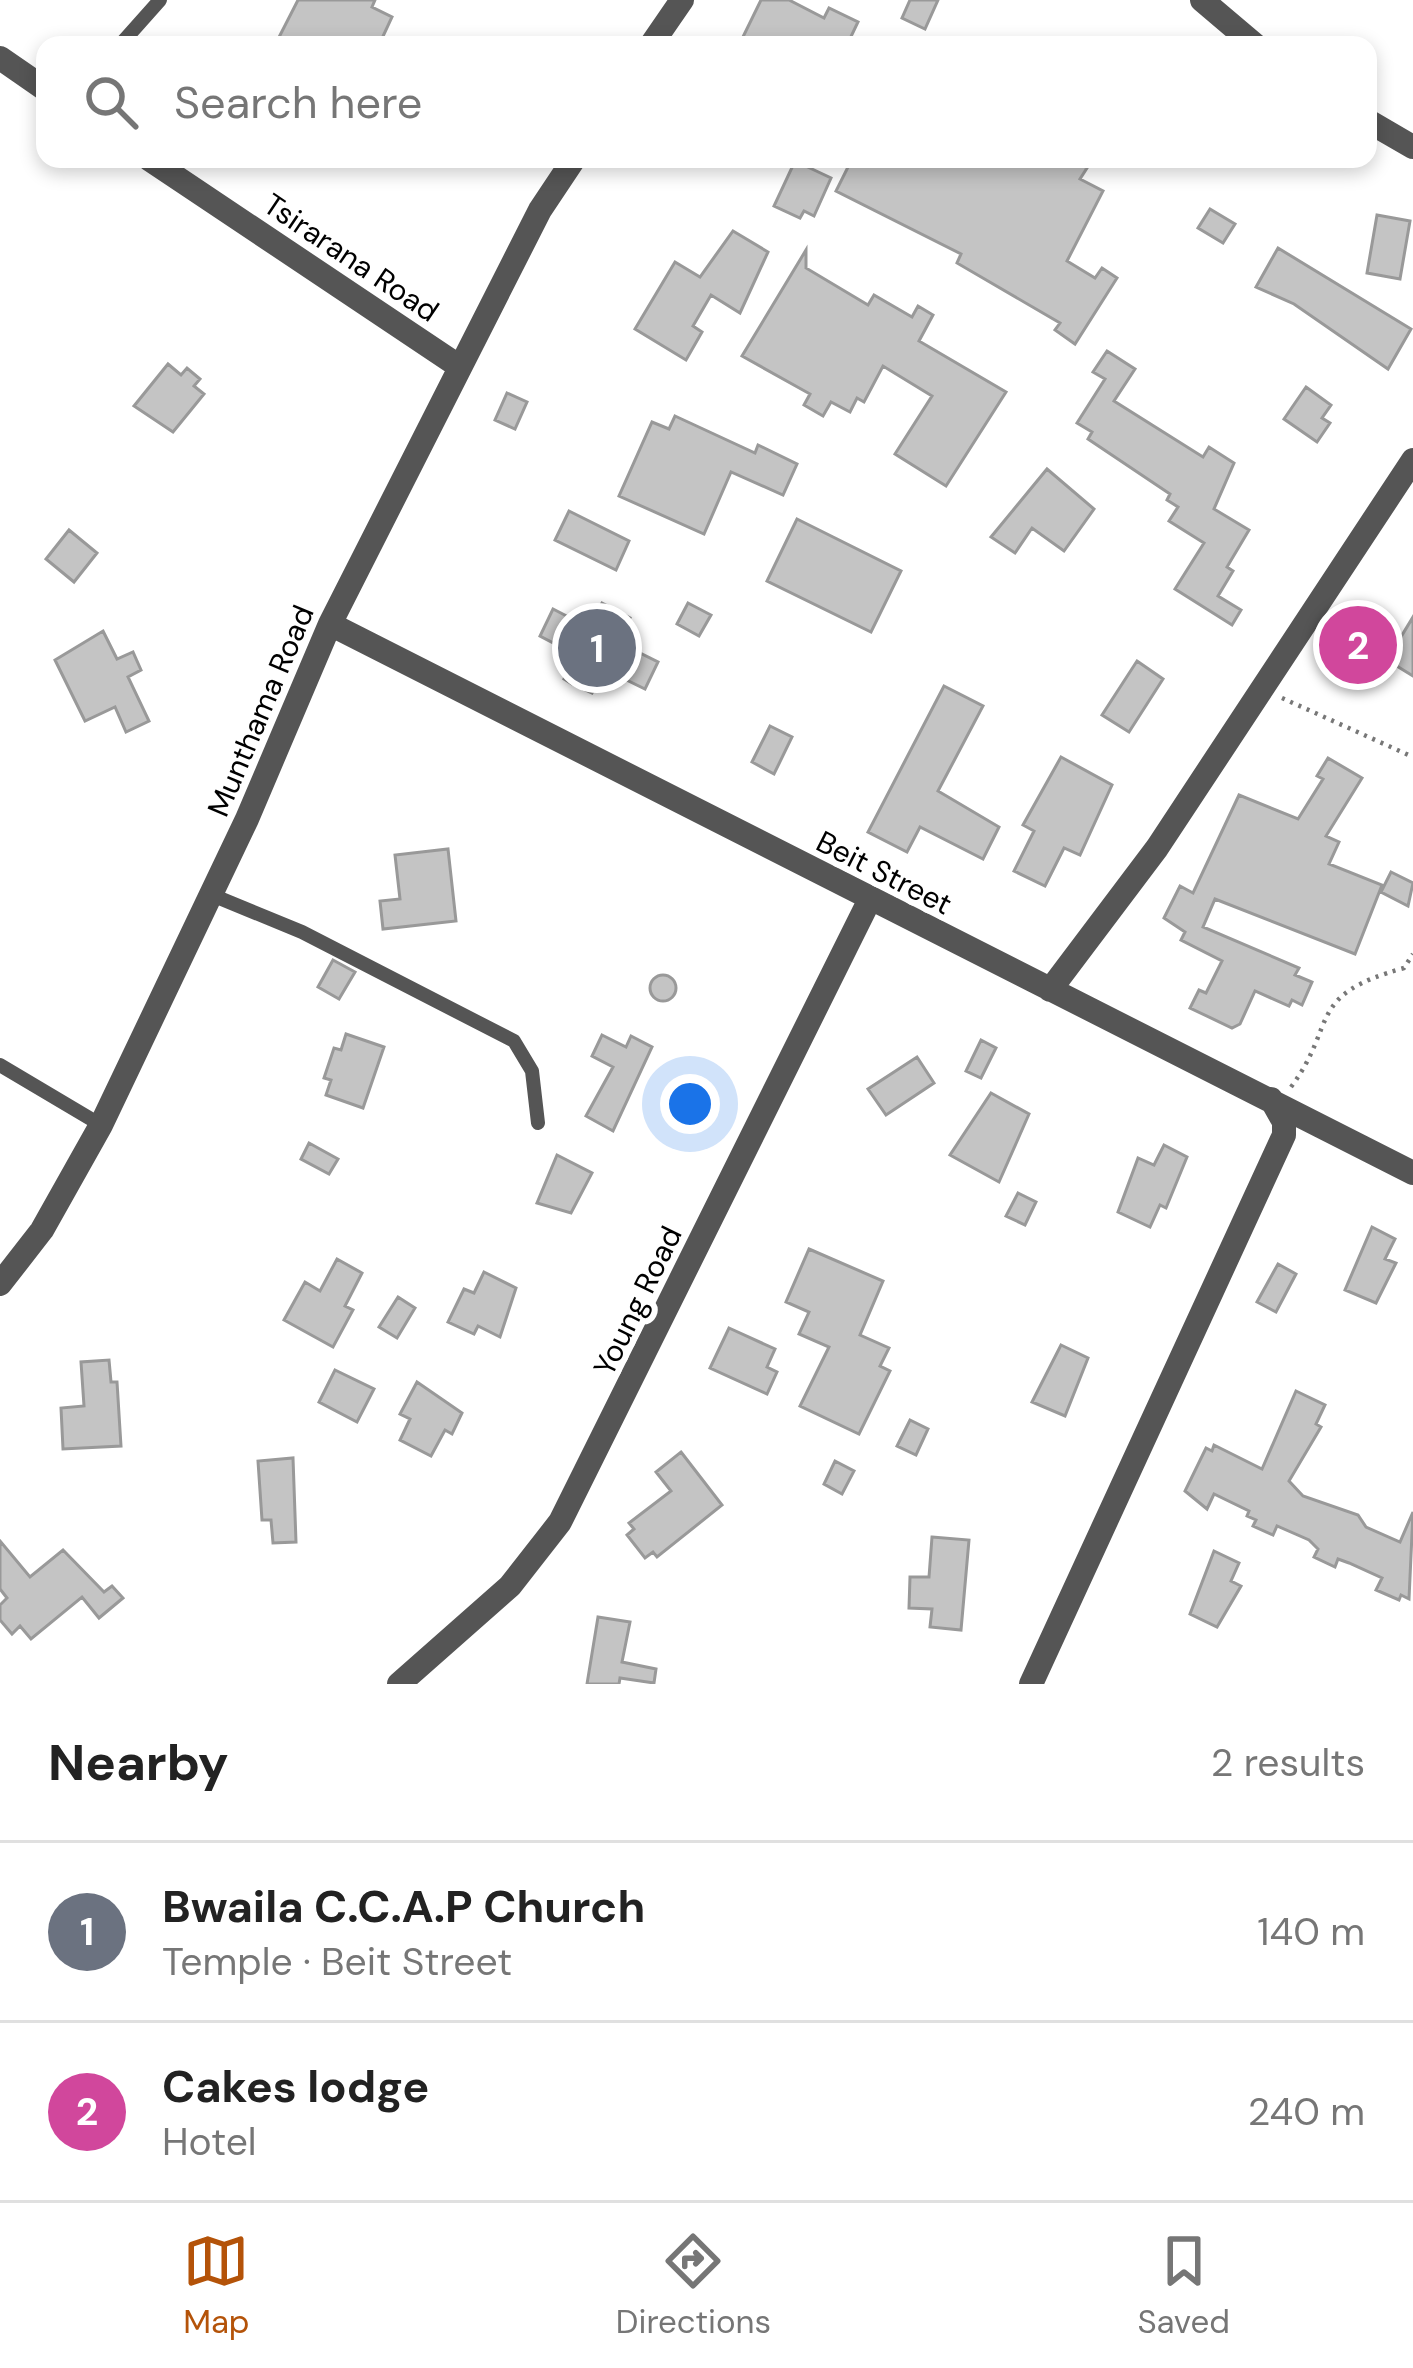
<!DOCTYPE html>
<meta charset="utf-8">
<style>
:root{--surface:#fff;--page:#f6f6f6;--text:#222;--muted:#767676;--line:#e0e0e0;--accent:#b45309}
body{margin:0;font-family:"DM Sans",sans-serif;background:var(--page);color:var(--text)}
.you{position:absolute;left:690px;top:1104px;width:42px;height:42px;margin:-30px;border:9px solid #fff;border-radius:50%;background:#1a73e8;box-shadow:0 0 0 18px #1a73e833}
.badge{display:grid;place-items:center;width:78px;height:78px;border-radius:50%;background:var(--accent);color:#fff;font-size:39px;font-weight:700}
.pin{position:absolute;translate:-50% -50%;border:6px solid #fff;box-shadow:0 3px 12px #0006}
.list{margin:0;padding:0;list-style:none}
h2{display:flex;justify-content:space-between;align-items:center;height:156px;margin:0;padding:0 48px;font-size:51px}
h2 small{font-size:39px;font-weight:400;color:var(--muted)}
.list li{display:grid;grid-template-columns:78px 1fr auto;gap:36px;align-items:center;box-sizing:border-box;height:180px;padding:0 48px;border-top:3px solid var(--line)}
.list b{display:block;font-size:45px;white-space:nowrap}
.list p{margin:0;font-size:39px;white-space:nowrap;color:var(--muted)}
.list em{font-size:39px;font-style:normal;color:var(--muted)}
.icon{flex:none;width:66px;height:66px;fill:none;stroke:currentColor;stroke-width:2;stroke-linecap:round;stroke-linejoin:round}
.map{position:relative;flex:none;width:1413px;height:1684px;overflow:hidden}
.search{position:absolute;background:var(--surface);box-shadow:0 6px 18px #0003;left:36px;right:36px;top:36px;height:132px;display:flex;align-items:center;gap:30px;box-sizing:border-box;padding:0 42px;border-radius:24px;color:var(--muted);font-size:45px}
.sheet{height:516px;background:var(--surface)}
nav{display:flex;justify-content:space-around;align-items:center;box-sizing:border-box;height:168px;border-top:3px solid var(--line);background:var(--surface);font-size:33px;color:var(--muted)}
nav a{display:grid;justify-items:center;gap:6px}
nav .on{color:var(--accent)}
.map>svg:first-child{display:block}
.building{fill:#c4c4c4;stroke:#999;stroke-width:3}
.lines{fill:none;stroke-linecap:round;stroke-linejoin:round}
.path{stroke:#777;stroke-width:4.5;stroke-dasharray:3 6;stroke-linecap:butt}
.service{stroke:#555;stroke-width:14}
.minor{stroke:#555;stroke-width:24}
.labels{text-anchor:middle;stroke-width:12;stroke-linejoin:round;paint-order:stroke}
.street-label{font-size:30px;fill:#000;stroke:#fff}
</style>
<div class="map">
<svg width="1413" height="1684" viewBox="0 0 1413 1684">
<rect width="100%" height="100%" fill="#fff"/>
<path class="building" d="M 298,0 L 375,0 L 372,7 L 392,17 L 379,45 L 275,45 Z
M 761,0 L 789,0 L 824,18 L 829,8 L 858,22 L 847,45 L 739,45 Z
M 910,0 L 938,0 L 925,29 L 902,18 Z
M 852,159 L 1070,159 L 1087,168 L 1080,179 L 1103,191 L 1067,261 L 1095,278 L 1102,268 L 1117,278 L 1075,344 L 1055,330 L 1060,323 L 957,263 L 961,254 L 836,191 Z
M 795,161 L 831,178 L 814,216 L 804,211 L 800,218 L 774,206 Z
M 1210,209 L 1235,224 L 1223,243 L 1198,228 Z
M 1377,215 L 1410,221 L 1400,279 L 1367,273 Z
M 733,231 L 768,252 L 740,313 L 711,295 L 693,326 L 702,332 L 686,360 L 635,329 L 675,262 L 700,277 Z
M 1278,248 L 1411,329 L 1388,369 L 1294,304 L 1256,287 Z
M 806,250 L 806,268 L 868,305 L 874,295 L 912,317 L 918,306 L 933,315 L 919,341 L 1006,392 L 946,486 L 895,454 L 932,396 L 883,366 L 864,402 L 857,398 L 850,412 L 831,402 L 823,416 L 804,405 L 810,394 L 742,356 Z
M 1107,351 L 1135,369 L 1114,401 L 1203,457 L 1209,447 L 1234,463 L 1214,509 L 1249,530 L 1227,567 L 1233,571 L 1218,596 L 1241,610 L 1232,625 L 1175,589 L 1204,543 L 1169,521 L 1178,507 L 1167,500 L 1170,494 L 1088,439 L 1092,432 L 1077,423 L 1105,379 L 1093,372 Z
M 168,364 L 181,375 L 187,368 L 200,379 L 194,386 L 204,394 L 173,432 L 134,406 Z
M 1306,387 L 1331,405 L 1322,418 L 1330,423 L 1317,442 L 1284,419 Z
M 507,393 L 527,402 L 515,429 L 495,420 Z
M 675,416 L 755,453 L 758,445 L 797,464 L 783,495 L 731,472 L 704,534 L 619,496 L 652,422 L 669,429 Z
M 1047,469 L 1094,509 L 1064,551 L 1032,528 L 1015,553 L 991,537 Z
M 569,511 L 629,541 L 616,570 L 555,540 Z
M 797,519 L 901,571 L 871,632 L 767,581 Z
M 69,530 L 97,553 L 74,582 L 46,559 Z
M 602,603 L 630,618 L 618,642 L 658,662 L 645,689 L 604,669 L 592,693 L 572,684 L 564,679 L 576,655 L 540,636 L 553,609 L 590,628 Z
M 688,603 L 711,615 L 699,636 L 677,624 Z
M 1413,617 L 1413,676 L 1387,660 Z
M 103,631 L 117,659 L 133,652 L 141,670 L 128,677 L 149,721 L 126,732 L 115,707 L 85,721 L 55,660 Z
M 1137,661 L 1163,679 L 1129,732 L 1102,715 Z
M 944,686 L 983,706 L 938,791 L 999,827 L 983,859 L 920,827 L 907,852 L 868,832 Z
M 770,726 L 792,737 L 774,774 L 752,762 Z
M 1061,757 L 1112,785 L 1080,855 L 1064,848 L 1045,886 L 1014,871 L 1034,831 L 1023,825 Z
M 1328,758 L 1362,778 L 1326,836 L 1339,842 L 1329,864 L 1382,885 L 1355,954 L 1215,899 L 1203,927 L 1299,968 L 1295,975 L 1312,982 L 1302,1005 L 1292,1000 L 1289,1006 L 1255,991 L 1240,1024 L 1232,1028 L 1190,1008 L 1199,990 L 1206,993 L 1222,961 L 1181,940 L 1185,932 L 1164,918 L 1180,886 L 1193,893 L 1239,795 L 1298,819 L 1323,779 L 1317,776 Z
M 448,849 L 456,921 L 383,929 L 380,901 L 400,899 L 395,855 Z
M 1391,872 L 1413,883 L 1408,906 L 1381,892 Z
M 333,960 L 355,972 L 339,999 L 318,987 Z
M650 988a13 13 0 1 1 26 0a13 13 0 1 1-26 0Z
M 346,1034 L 384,1047 L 363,1108 L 326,1095 L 331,1080 L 324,1078 L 334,1048 L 341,1050 Z
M 602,1035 L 626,1047 L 631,1036 L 652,1047 L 613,1131 L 586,1116 L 613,1067 L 592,1056 Z
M 981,1040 L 996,1048 L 981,1078 L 966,1071 Z
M 917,1057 L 934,1083 L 886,1115 L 868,1089 Z
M 991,1093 L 1029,1114 L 999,1182 L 950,1155 Z
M 309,1143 L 338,1159 L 329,1174 L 301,1159 Z
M 1164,1145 L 1187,1157 L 1166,1208 L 1160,1205 L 1150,1227 L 1118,1212 L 1138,1158 L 1154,1165 Z
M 557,1155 L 592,1173 L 571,1213 L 537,1203 Z
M 1018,1193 L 1036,1202 L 1025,1225 L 1006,1216 Z
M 1372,1227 L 1395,1239 L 1385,1259 L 1396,1263 L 1376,1303 L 1345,1290 Z
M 809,1249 L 883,1281 L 860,1335 L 889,1348 L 880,1366 L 890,1371 L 859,1434 L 800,1406 L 829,1347 L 799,1334 L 809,1312 L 786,1302 Z
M 337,1259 L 362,1273 L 345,1306 L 353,1310 L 333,1347 L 284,1320 L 305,1282 L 320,1291 Z
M 1278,1264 L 1296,1274 L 1276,1312 L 1257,1302 Z
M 484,1272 L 516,1288 L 500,1337 L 478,1326 L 474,1334 L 448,1322 L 464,1289 L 474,1293 Z
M 398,1297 L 415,1308 L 397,1338 L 379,1327 Z
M 729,1328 L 775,1349 L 767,1367 L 777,1372 L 767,1394 L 710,1368 Z
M 1061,1345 L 1088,1358 L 1065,1416 L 1032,1402 Z
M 109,1360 L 111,1382 L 117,1382 L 121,1446 L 63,1449 L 61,1408 L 84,1406 L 81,1362 Z
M 335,1370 L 374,1389 L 357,1422 L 319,1402 Z
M 417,1382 L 462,1413 L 452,1434 L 445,1430 L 431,1456 L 400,1440 L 410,1419 L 400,1414 Z
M 1296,1391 L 1325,1405 L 1316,1424 L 1321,1427 L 1289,1481 L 1303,1496 L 1358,1515 L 1366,1527 L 1400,1542 L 1413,1512 L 1409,1599 L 1401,1595 L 1399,1600 L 1376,1590 L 1382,1578 L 1349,1563 L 1338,1559 L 1335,1567 L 1314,1557 L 1318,1549 L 1309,1540 L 1277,1526 L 1273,1535 L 1253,1526 L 1256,1520 L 1247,1516 L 1249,1511 L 1214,1494 L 1207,1509 L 1185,1491 L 1206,1448 L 1212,1451 L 1214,1445 L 1262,1469 Z
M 910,1420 L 928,1429 L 916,1455 L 897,1446 Z
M 681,1452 L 722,1505 L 657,1557 L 653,1552 L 645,1558 L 627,1535 L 634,1529 L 629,1523 L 671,1491 L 656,1472 Z
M 293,1458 L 296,1542 L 273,1543 L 271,1520 L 262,1520 L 258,1461 Z
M 835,1461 L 854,1471 L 842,1494 L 824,1484 Z
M 932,1537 L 969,1540 L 961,1630 L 930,1627 L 932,1609 L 909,1608 L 910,1577 L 929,1577 Z
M 0,1541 L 30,1577 L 63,1550 L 104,1592 L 112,1586 L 123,1598 L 99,1618 L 82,1597 L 31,1639 L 20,1626 L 12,1634 L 0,1620 L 0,1605 L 7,1598 L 0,1589 Z
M 1214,1551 L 1239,1563 L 1231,1581 L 1241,1586 L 1217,1627 L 1190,1614 Z
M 598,1617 L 630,1622 L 622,1662 L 656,1669 L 654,1683 L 620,1678 L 619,1684 L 587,1684 Z"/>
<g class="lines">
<path class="path" d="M 1282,698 L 1413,757
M 1291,1087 C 1338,1024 1305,995 1404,968 L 1413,954"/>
<path class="service" d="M 120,45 L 160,0
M 212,895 L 302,932 L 514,1041 L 532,1071 L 538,1123
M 0,1065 L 101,1125"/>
<path class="minor" d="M 1202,0 L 1255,45
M 651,45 L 682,0
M 0,58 L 45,89
M 1368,121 L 1413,147
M 149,159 L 460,367
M 330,624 L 1413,1173
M 1050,990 L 1157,848 L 1413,460
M 0,1284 L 42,1230 L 101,1125 L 247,819 L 330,624 L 540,210 L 574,159
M 399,1684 L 510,1586 L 560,1522 L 870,899
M 1031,1684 L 1284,1135 L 1284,1122 L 1271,1099"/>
</g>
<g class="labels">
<g class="street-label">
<text transform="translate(351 258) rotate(34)" y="10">Tsirarana Road</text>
<text transform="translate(261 711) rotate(-67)" y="10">Munthama Road</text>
<text transform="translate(884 873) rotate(27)" y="10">Beit Street</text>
<text transform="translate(638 1301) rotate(-64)" y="10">Young Road</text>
</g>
</g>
</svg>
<div class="you"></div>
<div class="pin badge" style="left:597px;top:648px;background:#6b7280">1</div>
<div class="pin badge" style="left:1358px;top:645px;background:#d1479c">2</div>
<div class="search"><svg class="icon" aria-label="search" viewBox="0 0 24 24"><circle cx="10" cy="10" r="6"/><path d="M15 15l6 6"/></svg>Search here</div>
</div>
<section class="sheet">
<h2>Nearby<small>2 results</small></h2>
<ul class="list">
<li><span class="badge" style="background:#6b7280">1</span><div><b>Bwaila C.C.A.P Church</b><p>Temple · Beit Street</p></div><em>140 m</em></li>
<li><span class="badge" style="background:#d1479c">2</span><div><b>Cakes lodge</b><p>Hotel</p></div><em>240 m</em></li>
</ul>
</section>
<nav>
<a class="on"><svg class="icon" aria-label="map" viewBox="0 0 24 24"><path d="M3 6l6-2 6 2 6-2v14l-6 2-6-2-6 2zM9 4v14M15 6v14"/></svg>Map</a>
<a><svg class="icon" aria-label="directions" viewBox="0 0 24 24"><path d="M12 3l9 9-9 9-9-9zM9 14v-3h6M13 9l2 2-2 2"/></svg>Directions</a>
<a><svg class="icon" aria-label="saved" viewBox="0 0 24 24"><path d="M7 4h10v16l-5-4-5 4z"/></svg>Saved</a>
</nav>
